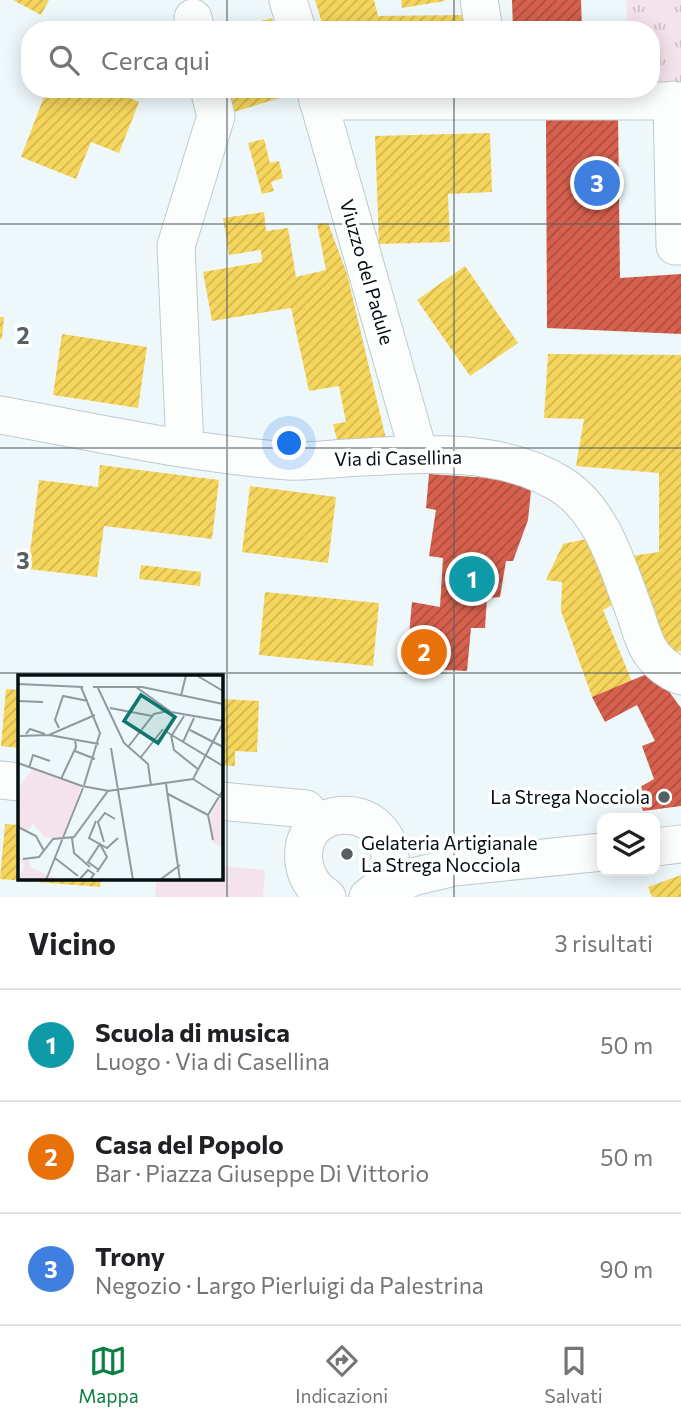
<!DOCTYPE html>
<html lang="it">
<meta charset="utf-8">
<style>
:root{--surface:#fff;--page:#f2f2f2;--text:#202124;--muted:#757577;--line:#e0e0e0;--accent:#0b8043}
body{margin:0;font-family:Commissioner,sans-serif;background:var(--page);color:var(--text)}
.controls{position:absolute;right:21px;bottom:21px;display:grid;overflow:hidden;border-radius:14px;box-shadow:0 4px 18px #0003}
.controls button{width:63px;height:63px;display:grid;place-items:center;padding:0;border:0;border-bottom:2px solid var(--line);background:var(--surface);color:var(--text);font:35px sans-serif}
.you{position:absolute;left:290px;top:444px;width:24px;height:24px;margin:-18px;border:5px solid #fff;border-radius:50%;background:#1a73e8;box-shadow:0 0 0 10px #1a73e833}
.badge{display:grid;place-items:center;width:46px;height:46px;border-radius:50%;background:var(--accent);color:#fff;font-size:23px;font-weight:700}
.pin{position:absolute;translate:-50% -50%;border:4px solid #fff;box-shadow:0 2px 7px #0006}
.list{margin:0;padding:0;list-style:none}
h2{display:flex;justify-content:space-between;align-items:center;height:91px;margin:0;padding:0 28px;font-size:30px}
h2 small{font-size:23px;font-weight:400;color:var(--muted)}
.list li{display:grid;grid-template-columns:46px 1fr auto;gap:21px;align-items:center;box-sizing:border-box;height:112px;padding:0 28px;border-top:2px solid var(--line)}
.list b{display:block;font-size:26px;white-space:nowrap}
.list p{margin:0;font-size:23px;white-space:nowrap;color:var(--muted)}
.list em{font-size:23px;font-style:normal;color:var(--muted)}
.icon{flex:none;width:38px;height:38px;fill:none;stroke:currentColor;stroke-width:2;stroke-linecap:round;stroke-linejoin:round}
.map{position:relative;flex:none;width:681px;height:897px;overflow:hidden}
.search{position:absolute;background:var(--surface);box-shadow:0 4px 18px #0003;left:21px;right:21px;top:21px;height:77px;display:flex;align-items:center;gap:18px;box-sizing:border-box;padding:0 24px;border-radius:28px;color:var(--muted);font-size:26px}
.sheet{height:427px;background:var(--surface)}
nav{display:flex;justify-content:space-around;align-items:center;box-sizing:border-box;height:98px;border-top:2px solid var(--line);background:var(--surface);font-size:19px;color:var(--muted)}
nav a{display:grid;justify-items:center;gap:4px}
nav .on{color:var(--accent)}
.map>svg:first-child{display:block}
.grass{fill:url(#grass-tufts)}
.pitch{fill:#f5e3ec}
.homes{fill:url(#homes-hatch)}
.shops{fill:url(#shops-hatch)}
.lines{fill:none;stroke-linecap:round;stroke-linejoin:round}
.minor-casing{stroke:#becacc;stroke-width:39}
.minor{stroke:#fcfefe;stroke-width:37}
.grid{fill:none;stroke:#556063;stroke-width:2;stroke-opacity:0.55}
.poi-dot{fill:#556063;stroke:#fff;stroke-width:2.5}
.labels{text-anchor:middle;stroke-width:7;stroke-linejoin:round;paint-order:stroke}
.street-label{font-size:19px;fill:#020e11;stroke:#fff}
.poi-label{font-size:19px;fill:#020e11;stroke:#fff;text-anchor:end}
.inset-road{fill:none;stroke:#909a9d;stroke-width:2}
.view{fill:#0f766e;fill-opacity:0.15;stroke:#0f766e;stroke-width:3.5}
.inset-edge{fill:none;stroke:#020e11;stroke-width:3.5}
.grid-label{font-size:23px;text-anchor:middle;font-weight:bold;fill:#556063;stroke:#fff;stroke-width:7;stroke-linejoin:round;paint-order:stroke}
</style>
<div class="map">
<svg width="681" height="897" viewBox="0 0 681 897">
<defs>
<pattern id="grass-tufts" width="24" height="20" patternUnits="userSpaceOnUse" patternTransform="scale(1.75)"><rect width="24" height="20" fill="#f5e3ec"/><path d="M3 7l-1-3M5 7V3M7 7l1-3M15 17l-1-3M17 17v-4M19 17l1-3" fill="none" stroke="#d0c2c9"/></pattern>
<pattern id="homes-hatch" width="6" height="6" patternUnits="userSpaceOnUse" patternTransform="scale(1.75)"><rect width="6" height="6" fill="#f6d55c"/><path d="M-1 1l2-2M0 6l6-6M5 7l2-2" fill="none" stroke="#d1b64f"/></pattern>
<pattern id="shops-hatch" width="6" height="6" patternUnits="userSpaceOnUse" patternTransform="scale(1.75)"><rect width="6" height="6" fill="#d6604d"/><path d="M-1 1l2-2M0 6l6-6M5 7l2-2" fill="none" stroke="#ab4e3f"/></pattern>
</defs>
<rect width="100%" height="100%" fill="#eef8fa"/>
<path class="grass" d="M 626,0 L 681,0 L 681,85 L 651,87 L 651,30 L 628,30 Z"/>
<path class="pitch" d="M 221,866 L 265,870 L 263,897 L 155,897 L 156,878 L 220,878 Z"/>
<path class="homes" d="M 13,0 L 49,0 L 41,15 Z
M 315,0 L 374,0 L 378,16 L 468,15 L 469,30 L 324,30 Z
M 401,0 L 445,0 L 445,1 L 402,8 Z
M 272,18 L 275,30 L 232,30 L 232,29 Z
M 47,89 L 109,89 L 139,102 L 119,153 L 91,142 L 76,179 L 21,157 Z
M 228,89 L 295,89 L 296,93 L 234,112 Z
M 490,133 L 492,192 L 448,194 L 450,242 L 379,244 L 375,136 Z
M 264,139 L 270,163 L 279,161 L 283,178 L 271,182 L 274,191 L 262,194 L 248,143 Z
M 264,212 L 266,231 L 288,228 L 296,277 L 326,270 L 317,224 L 328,223 L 347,274 L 386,439 L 338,444 L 333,424 L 346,422 L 339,386 L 309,391 L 291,308 L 212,321 L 203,272 L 262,262 L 261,250 L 229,255 L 223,218 Z
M 465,266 L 518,343 L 470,376 L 417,300 Z
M 0,317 L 4,317 L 2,339 L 0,339 Z
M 62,334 L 147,347 L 138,408 L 53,395 Z
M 548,354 L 681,355 L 681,651 L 661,653 L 624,557 L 659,552 L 659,473 L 576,466 L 584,419 L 544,418 Z
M 100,465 L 219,480 L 212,539 L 104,526 L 97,577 L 28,569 L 39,480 L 98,487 Z
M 250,486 L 336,497 L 328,563 L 242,552 Z
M 595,537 L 618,602 L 603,610 L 632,682 L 592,697 L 561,611 L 562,582 L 546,580 L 563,544 Z
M 141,565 L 201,572 L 200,586 L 139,579 Z
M 265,592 L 379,603 L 373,666 L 259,655 Z
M 6,689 L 19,690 L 19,748 L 1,746 Z
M 220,699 L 259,701 L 257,752 L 235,751 L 235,766 L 220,765 Z
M 5,824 L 19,825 L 19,878 L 101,878 L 100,887 L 0,879 Z
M 681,875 L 681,897 L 652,897 L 648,887 Z"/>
<path class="shops" d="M 512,0 L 581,0 L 582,30 L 513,30 Z
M 618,113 L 620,278 L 681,274 L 681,334 L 547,328 L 546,119 Z
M 429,474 L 506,479 L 531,491 L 528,520 L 513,561 L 506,561 L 500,597 L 487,598 L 485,628 L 471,628 L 467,671 L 406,668 L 412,602 L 440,607 L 443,558 L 429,556 L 436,510 L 426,508 Z
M 654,671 L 681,708 L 681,806 L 643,811 L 635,790 L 654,779 L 642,746 L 655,741 L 637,705 L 605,722 L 592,697 Z"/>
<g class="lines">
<g class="minor-casing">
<path id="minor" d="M 288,0 L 297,30
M 479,0 L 484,30
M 193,18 L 196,30
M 315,89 L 419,454
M 672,100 L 675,246 L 681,246
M 318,101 L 681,101
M 0,415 C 95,432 192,454 289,461 C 308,462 328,459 347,458 C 417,454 498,446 560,484 C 604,511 618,569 636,615 C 640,628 644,643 652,654 C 660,665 669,671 681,676
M 185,448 L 176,246 L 216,116 L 209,89
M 0,780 L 19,782
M 220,801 L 306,809 L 317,824
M 655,847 L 681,844
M 370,896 L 413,877 L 454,867 L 602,852
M 327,897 C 314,889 306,878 304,862 C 297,801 387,800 390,857 C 391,874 382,888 368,897"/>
</g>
<use href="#minor" class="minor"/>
</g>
<path class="grid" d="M 227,0 L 227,30M 454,0 L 454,30M 227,89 L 227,897M 454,89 L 454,897M 0,224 L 681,224M 0,448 L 681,448M 0,673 L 681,673"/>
<g class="poi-dot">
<circle cx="664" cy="797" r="7"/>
<circle cx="347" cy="854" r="7"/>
</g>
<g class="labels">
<g class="street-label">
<text transform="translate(367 272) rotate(74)" y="7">Viuzzo del Padule</text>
<text transform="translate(398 458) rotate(-1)" y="7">Via di Casellina</text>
</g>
<g class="poi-label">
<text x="650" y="804">La Strega Nocciola</text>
<text x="361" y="850" text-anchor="start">Gelateria Artigianale<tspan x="361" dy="22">La Strega Nocciola</tspan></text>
</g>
</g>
<g transform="translate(18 675)">
<rect width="205" height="205" fill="#eef8fa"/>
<path d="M 14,94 L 64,111 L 44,164 L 27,162 L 15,149 L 10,156 L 0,152 L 0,114 ZM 202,123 L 205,124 L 205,174 L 195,167 L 192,141 ZM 0,182 L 11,186 L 14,193 L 41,205 L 0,205 L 6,191 Z" fill="#f5e3ec"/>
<path class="inset-road" d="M 178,0 L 205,16M 0,9 L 65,12M 63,12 L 82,58 L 66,110M 75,12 L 124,12 L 205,29M 118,12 L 153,37 L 205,46M 80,13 L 106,68 L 130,89 L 133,111M 163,21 L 168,0M 0,26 L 25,27 L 19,27M 92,33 L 134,41M 41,53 L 37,45 L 45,21 L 70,26M 172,55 L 205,72M 147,56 L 205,91M 8,59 L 12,54 L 27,59M 31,60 L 81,69M 153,60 L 156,75 L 181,95M 154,60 L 166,41M 2,61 L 31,60 L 77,40M 165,67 L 176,43M 110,72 L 136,39 L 150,36M 93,73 L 115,205M 57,76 L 77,84M 123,82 L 145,54M 0,88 L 64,111 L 91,116M 11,93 L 15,80 L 32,86M 43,104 L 58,72 L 57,64M 175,104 L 205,123M 148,109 L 162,205M 150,119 L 190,140M 78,146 L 71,163 L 89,173 L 100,163M 0,152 L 18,161 L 26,176M 54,163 L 56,178 L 72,192M 195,165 L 190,140 L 205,115M 86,167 L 80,147 L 87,138 L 97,144M 37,183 L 60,201M 5,184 L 21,182 L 35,164 L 56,162 L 90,116 L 175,104 L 205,48M 79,197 L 89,182 L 82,169 L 70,187 L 81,195M 143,204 L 162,190M 28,205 L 65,113M 61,205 L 70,195 L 76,199 L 72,205"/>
<path class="view" d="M 123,20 L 157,42 L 140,68 L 106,46 Z"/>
<rect width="205" height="205" class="inset-edge"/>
</g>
<g class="grid-label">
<text x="23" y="344">2</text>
<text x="23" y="569">3</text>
</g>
</svg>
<div class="controls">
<button><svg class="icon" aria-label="layers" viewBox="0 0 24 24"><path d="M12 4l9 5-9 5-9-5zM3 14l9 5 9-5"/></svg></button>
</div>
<div class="you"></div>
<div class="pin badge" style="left:472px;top:579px;background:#0f9aa8">1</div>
<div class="pin badge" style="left:424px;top:652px;background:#e8710a">2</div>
<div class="pin badge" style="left:597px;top:183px;background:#3f7fe0">3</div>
<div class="search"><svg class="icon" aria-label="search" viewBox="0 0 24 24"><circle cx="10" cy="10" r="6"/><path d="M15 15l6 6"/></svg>Cerca qui</div>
</div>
<section class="sheet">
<h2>Vicino<small>3 risultati</small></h2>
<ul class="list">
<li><span class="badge" style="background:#0f9aa8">1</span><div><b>Scuola di musica</b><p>Luogo · Via di Casellina</p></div><em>50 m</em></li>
<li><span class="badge" style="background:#e8710a">2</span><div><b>Casa del Popolo</b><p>Bar · Piazza Giuseppe Di Vittorio</p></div><em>50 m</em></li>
<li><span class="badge" style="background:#3f7fe0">3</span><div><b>Trony</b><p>Negozio · Largo Pierluigi da Palestrina</p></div><em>90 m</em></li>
</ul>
</section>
<nav>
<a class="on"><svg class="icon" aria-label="map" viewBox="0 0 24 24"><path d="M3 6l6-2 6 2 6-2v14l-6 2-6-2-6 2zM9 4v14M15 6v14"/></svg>Mappa</a>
<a><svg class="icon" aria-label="directions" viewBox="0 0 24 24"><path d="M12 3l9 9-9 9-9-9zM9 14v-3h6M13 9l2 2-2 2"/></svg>Indicazioni</a>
<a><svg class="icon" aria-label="saved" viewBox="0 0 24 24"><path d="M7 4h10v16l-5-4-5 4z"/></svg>Salvati</a>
</nav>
